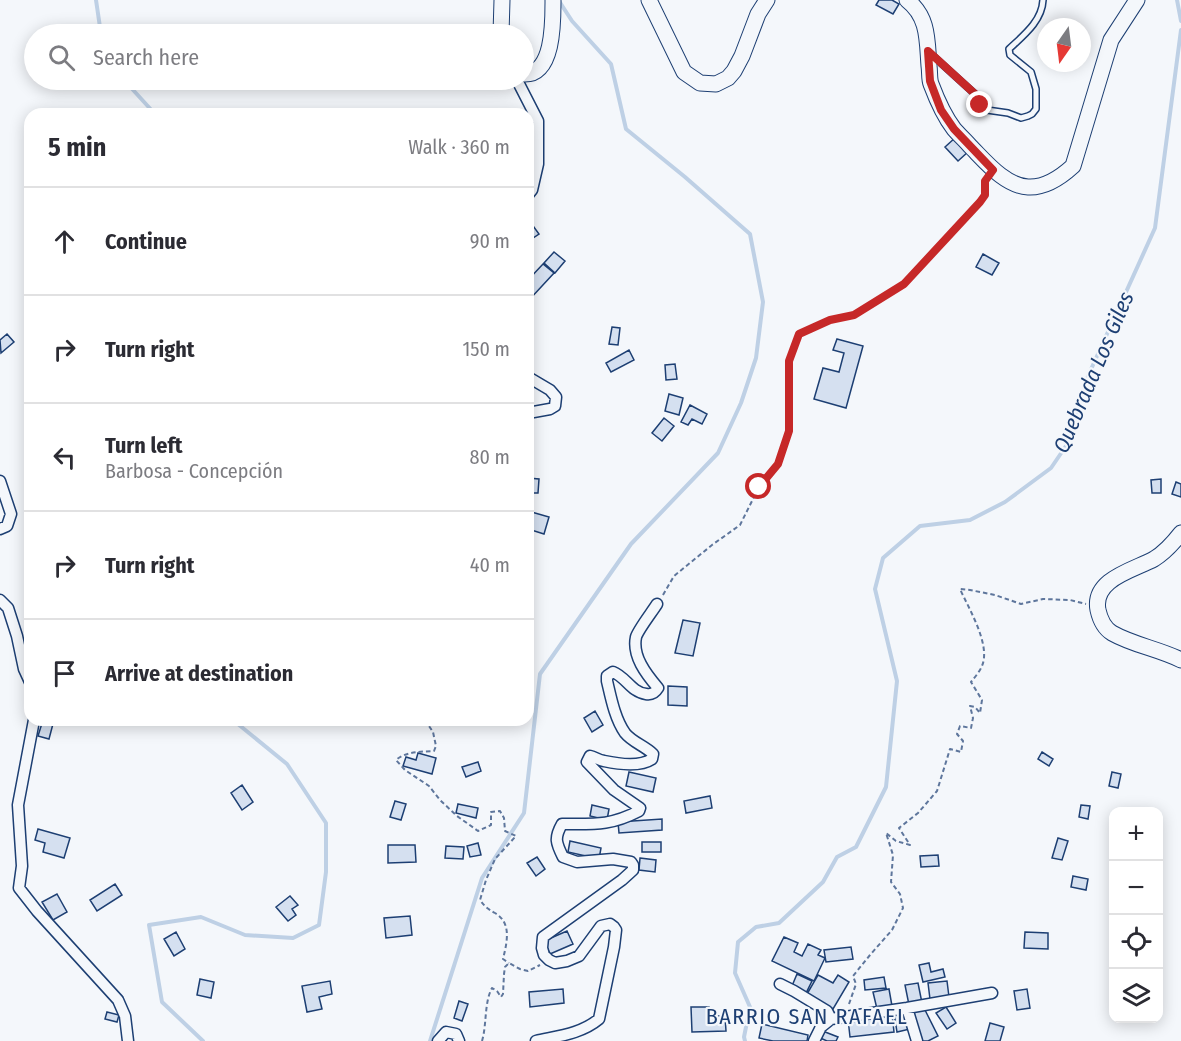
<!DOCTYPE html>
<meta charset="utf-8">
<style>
:root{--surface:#fff;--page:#f2f2f3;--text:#2b2b33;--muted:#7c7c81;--line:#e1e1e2}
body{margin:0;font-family:"Fira Sans Condensed",sans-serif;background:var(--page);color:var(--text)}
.controls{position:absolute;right:18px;bottom:18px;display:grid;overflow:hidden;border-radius:12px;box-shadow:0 3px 15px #0003}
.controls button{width:54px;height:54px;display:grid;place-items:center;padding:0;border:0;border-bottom:2px solid var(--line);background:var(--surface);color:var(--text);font:30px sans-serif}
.compass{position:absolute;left:1037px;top:18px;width:54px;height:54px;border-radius:50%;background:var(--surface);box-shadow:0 3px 15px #0003;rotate:194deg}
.stop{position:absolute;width:18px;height:18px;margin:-14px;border:4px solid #c62828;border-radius:50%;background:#fff}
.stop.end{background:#c62828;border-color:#fff;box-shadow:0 2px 6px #0008}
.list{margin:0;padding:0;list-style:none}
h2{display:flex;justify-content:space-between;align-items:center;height:78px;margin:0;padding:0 24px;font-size:26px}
h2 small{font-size:20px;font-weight:400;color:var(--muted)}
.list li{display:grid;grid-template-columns:39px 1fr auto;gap:18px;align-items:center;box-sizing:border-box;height:108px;padding:0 24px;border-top:2px solid var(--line)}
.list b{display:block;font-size:22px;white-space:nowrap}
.list p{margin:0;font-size:20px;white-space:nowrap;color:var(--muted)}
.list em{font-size:20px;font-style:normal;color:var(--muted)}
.icon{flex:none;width:33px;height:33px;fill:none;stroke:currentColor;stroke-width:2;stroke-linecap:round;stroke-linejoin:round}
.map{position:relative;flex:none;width:1181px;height:1041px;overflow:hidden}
.search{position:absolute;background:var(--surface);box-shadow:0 3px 15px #0003;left:24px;top:24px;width:510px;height:66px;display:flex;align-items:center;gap:15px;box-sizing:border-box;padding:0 21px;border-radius:33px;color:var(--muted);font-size:22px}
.panel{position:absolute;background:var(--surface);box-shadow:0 3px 15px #0003;left:24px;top:108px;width:510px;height:618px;border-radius:18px}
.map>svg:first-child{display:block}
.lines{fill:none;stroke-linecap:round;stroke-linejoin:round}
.stream{stroke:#bed0e5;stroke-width:4}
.building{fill:#d5e0f0;stroke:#1d3f73;stroke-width:1.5}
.lane-casing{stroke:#1d3f73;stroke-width:8}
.street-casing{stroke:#1d3f73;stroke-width:13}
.secondary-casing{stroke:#1d3f73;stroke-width:17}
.path{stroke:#5e769c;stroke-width:2;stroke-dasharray:4.5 3;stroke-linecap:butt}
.lane{stroke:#f4f7fb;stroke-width:5}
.street{stroke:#f4f7fb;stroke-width:10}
.secondary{stroke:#f4f7fb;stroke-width:15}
.route{stroke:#c62828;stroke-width:8}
.labels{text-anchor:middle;stroke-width:4.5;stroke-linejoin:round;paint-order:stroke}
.water-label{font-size:22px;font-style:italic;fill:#1d3f73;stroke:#f4f7fb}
.neighbourhood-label{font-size:22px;letter-spacing:1.5px;fill:#1d3f73;stroke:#f4f7fb}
</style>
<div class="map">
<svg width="1181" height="1041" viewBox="0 0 1181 1041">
<rect width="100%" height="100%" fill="#f4f7fb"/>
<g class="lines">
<path class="stream" d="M 96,0 L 101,34
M 1177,0 L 1181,21
M 124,80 L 155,114
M 203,1041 L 162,1002 L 149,925 L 201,917 L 245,935 L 293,938 L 319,925 L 326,872 L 326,823 L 287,764 L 233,720
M 430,1041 L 482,878 L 524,813 L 540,674 L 631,544 L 718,453 L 741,403 L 756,358 L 763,302 L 750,234 L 685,177 L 626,129 L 611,64 L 572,21 L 559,1
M 745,1041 L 744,1037 L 750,1007 L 735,973 L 738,942 L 756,927 L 779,923 L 823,882 L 837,857 L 856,847 L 886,787 L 897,681 L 875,589 L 883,558 L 920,526 L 970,520 L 1005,502 L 1051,468 L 1068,443 L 1088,376 L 1155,228 L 1181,30"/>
</g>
<path class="building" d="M 879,0 L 892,0 L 899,4 L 893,14 L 876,5 Z
M 956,137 L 969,151 L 958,161 L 945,147 Z
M 528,219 L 539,234 L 530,240 L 528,237 Z
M 554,252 L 565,261 L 555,273 L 544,263 Z
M 983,254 L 999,263 L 992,275 L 976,267 Z
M 543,264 L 554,273 L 530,299 L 528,297 L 528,280 Z
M 612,327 L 620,328 L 618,345 L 609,344 Z
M 7,334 L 14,342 L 1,353 L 0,340 Z
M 837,339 L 863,346 L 846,408 L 814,399 L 823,368 L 839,372 L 844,353 L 833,350 Z
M 629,350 L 634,360 L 611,372 L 606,363 Z
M 675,364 L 677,379 L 666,380 L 665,365 Z
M 669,394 L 683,398 L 679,415 L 665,411 Z
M 690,405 L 707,414 L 702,424 L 692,419 L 688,425 L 681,422 Z
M 664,418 L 674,426 L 662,441 L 652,433 Z
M 528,478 L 539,479 L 538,493 L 528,493 Z
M 1161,479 L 1161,493 L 1152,493 L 1151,480 Z
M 1176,482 L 1181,484 L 1181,497 L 1172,494 Z
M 528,511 L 549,517 L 544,534 L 528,529 Z
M 683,620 L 700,623 L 693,656 L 675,653 Z
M 668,686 L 687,687 L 687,706 L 668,705 Z
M 595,711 L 603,725 L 592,732 L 584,718 Z
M 43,720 L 54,720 L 49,739 L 38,736 Z
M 1042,752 L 1053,759 L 1049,766 L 1038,759 Z
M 418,753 L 436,758 L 432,774 L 403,766 L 406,757 L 416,760 Z
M 478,762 L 481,771 L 466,777 L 462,767 Z
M 629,772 L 656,778 L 653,792 L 626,786 Z
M 1112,772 L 1121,774 L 1118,788 L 1109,786 Z
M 242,785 L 253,802 L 242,810 L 231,793 Z
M 710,796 L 712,808 L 686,813 L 684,801 Z
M 395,801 L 406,804 L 401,820 L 390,817 Z
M 458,804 L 478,808 L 476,818 L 456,813 Z
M 592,805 L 609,809 L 607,820 L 590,816 Z
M 1081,805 L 1090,806 L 1088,819 L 1079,817 Z
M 662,819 L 662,830 L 619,833 L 618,822 Z
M 38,829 L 70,838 L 64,858 L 43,852 L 45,843 L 35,840 Z
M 1058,838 L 1068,841 L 1062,860 L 1052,858 Z
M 570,841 L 601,848 L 599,859 L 568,852 Z
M 642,842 L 661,842 L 661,852 L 642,852 Z
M 478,843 L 481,855 L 470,857 L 467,846 Z
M 388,845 L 415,845 L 416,862 L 388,863 Z
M 446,846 L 464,847 L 463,859 L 445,858 Z
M 938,855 L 939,866 L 921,867 L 920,856 Z
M 537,857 L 545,869 L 536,876 L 527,863 Z
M 640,858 L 656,860 L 655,872 L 639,870 Z
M 1073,876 L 1088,879 L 1086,890 L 1071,887 Z
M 115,884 L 122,895 L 97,911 L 90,900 Z
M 57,894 L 67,912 L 53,920 L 42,902 Z
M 290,896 L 298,905 L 292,909 L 296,915 L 288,921 L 276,907 Z
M 410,916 L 412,935 L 386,938 L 384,918 Z
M 567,931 L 573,944 L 550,954 L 544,941 Z
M 176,932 L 185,949 L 174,956 L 164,939 Z
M 1025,932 L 1048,933 L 1048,949 L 1024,948 Z
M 784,937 L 798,943 L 794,952 L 802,956 L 808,944 L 821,950 L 818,955 L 825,958 L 814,981 L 772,961 Z
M 851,947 L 853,959 L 826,962 L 824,950 Z
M 929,963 L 931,972 L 943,969 L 945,977 L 923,982 L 919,965 Z
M 797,974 L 812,981 L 806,993 L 792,986 Z
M 818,975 L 833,983 L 838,975 L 849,982 L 833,1009 L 807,994 Z
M 884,977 L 886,988 L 865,990 L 864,980 Z
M 200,979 L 214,982 L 211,998 L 197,995 Z
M 330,981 L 332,994 L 319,997 L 322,1009 L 307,1012 L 302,986 Z
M 947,981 L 949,997 L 930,999 L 928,983 Z
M 918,983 L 922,1003 L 909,1005 L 905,985 Z
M 563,989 L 564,1003 L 530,1007 L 529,992 Z
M 889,989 L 892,1006 L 877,1009 L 873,992 Z
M 1027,989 L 1030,1008 L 1017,1010 L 1014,991 Z
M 459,1001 L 468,1004 L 462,1021 L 454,1018 Z
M 691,1007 L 709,1007 L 709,1016 L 725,1016 L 726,1031 L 692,1032 Z
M 946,1007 L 956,1023 L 947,1029 L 936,1013 Z
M 924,1008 L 938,1036 L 928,1041 L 922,1041 L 910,1014 Z
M 906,1010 L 910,1029 L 897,1032 L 894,1013 Z
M 107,1012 L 119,1015 L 117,1022 L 105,1019 Z
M 892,1014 L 894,1032 L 850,1037 L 848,1019 Z
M 990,1023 L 1004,1027 L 1000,1041 L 985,1041 Z
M 762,1024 L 808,1035 L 807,1041 L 773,1041 L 759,1038 Z
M 820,1030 L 838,1037 L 836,1041 L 827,1041 L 818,1037 Z"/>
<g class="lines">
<g class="lane-casing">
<path id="lane" d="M 931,54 L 975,94 L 980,105 L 987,110 L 1008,113 L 1021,118 L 1028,116 L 1032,114 L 1036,109 L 1036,89 L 1031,72 L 1010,55 L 1009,49 C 1024,35 1042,21 1043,0"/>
</g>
<g class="street-casing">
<path id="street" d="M 517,80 L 538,121 L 538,164 L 532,190 L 528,195
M 528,377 L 550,390 L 556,397 L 555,406 L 550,409 L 528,413
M 0,481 L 11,514 L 7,526 L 0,529
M 0,600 L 8,608 L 17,636 L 24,669 L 30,682
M 34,720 L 18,805 L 22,866 L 19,888 L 37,911 L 118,1000 L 125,1016 L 128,1041
M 780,984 L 794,991 L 827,1011 L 831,1019
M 907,1008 L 917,1041
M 831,1019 L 907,1008 L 992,993
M 438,1041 L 446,1032 L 456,1034 L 459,1041
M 536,1041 C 558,1036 581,1034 599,1019 L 614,947 L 616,930 L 614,927 L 610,924 L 601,926 L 579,956 L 567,961 L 555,963 L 549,960 L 544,955 L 542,948 L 543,937 L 622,880 L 633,870 L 633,865 L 631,862 L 613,859 L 577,862 L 563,857 C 556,843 554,838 562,824 C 594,824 610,826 639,811 L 640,808 L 614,790 L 587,762 L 590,756 C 595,757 598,760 604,761 C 618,764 640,767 652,759 L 653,754 C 645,746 632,742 625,733 C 615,719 611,698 607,681 L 607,676 L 613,672 C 626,677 631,692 646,694 C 652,695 655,693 658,688 C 646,674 632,656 636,637 C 638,630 652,612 657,604
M 814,1041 L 821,1027 L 831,1019"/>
</g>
<g class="secondary-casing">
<path id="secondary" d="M 649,0 L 684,72 L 700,83 L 716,84 L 728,78 L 734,71 L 742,56 L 758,14 L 767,0
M 907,0 C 929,17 927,41 929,66 C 930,72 929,79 931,84 C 937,100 944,116 954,129 C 959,135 965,140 970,146 C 985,161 1005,186 1028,187 C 1045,188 1061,177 1073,166 L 1111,40 L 1137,0
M 501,34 L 502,0
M 524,74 C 554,75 553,21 553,0
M 1181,533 C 1174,542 1164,553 1154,559 C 1134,570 1092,579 1098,610 C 1100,619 1104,628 1112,633 C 1133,645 1159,649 1181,660"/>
</g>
<path class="path" d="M 528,580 L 528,585
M 663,595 L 674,576 L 712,545 L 740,525 L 759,487 L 778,463 L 789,431 L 789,361 L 799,334 L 830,320 L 854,315 L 904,284 L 980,202 L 985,195 L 986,180
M 425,720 L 433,732 L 436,746 L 434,751 C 420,752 407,751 396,760 L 405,770 L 429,786 L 440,800 L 457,816 L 478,831 L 491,825 L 491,812 L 500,811 L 504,818 L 505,831 L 516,836 L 495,859 L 486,880 L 480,900 C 485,907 488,909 495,913 C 512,923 507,942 503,959 L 509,963
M 849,1004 L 856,984 L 853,976 L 870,955 L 892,930 L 903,908 L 900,894 L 891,882 L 893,855 L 886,833 L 896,841 L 910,845 L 899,828 L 918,813 L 937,791 L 950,749 L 961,752 L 963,741 L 957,734 L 960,726 L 971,728 L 973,718 L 970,706 L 975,707 L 980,713 L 982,700 L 971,682 C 975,677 980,671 982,666 C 991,645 969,609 960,589 L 970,590 L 995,595 L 1021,604 L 1043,599 L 1070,600 L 1086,604
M 482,1041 C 487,1024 484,1003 492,988 L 497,991 L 501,997 L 503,994 L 504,974 L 505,967 L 509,963 L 520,969 L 528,971 L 540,965"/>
<use href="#lane" class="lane"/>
<use href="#street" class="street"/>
<use href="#secondary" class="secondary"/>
</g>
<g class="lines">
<path class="route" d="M 759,487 L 778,464 L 789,431 L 789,361 L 799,334 L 830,320 L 854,315 L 904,284 L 980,202 L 985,195 L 985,181 L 993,170 L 954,129 L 941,110 L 930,81 L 928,51 L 975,94 L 980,105"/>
</g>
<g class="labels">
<g class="water-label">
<text transform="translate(1093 372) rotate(-67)" y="8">Quebrada Los Giles</text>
</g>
<g class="neighbourhood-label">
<text x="807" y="1024">BARRIO SAN RAFAEL</text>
</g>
</g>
</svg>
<div class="controls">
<button>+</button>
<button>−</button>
<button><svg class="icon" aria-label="locate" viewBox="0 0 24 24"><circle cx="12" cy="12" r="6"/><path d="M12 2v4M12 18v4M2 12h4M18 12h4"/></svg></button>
<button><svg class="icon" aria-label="layers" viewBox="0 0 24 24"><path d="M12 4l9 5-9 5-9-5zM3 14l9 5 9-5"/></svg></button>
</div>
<svg class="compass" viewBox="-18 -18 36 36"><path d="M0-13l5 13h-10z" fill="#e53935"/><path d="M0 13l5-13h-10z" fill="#7c7c81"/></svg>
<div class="stop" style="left:759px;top:487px"></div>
<div class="stop end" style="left:980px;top:105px"></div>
<div class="search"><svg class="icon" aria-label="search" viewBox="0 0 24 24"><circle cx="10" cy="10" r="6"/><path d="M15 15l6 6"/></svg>Search here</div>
<section class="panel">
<h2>5 min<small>Walk · 360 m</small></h2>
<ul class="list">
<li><svg class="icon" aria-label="ahead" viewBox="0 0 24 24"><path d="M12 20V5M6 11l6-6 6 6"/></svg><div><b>Continue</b></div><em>90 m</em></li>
<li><svg class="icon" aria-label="right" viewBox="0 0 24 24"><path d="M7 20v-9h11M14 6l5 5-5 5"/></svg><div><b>Turn right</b></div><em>150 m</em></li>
<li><svg class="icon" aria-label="left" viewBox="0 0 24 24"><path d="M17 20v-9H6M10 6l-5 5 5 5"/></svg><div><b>Turn left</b><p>Barbosa - Concepción</p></div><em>80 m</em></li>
<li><svg class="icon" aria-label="right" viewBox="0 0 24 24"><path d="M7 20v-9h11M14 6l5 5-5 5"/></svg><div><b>Turn right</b></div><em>40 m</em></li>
<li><svg class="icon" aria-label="arrive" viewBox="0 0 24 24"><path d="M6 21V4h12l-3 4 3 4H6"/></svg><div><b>Arrive at destination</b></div></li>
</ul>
</section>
</div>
